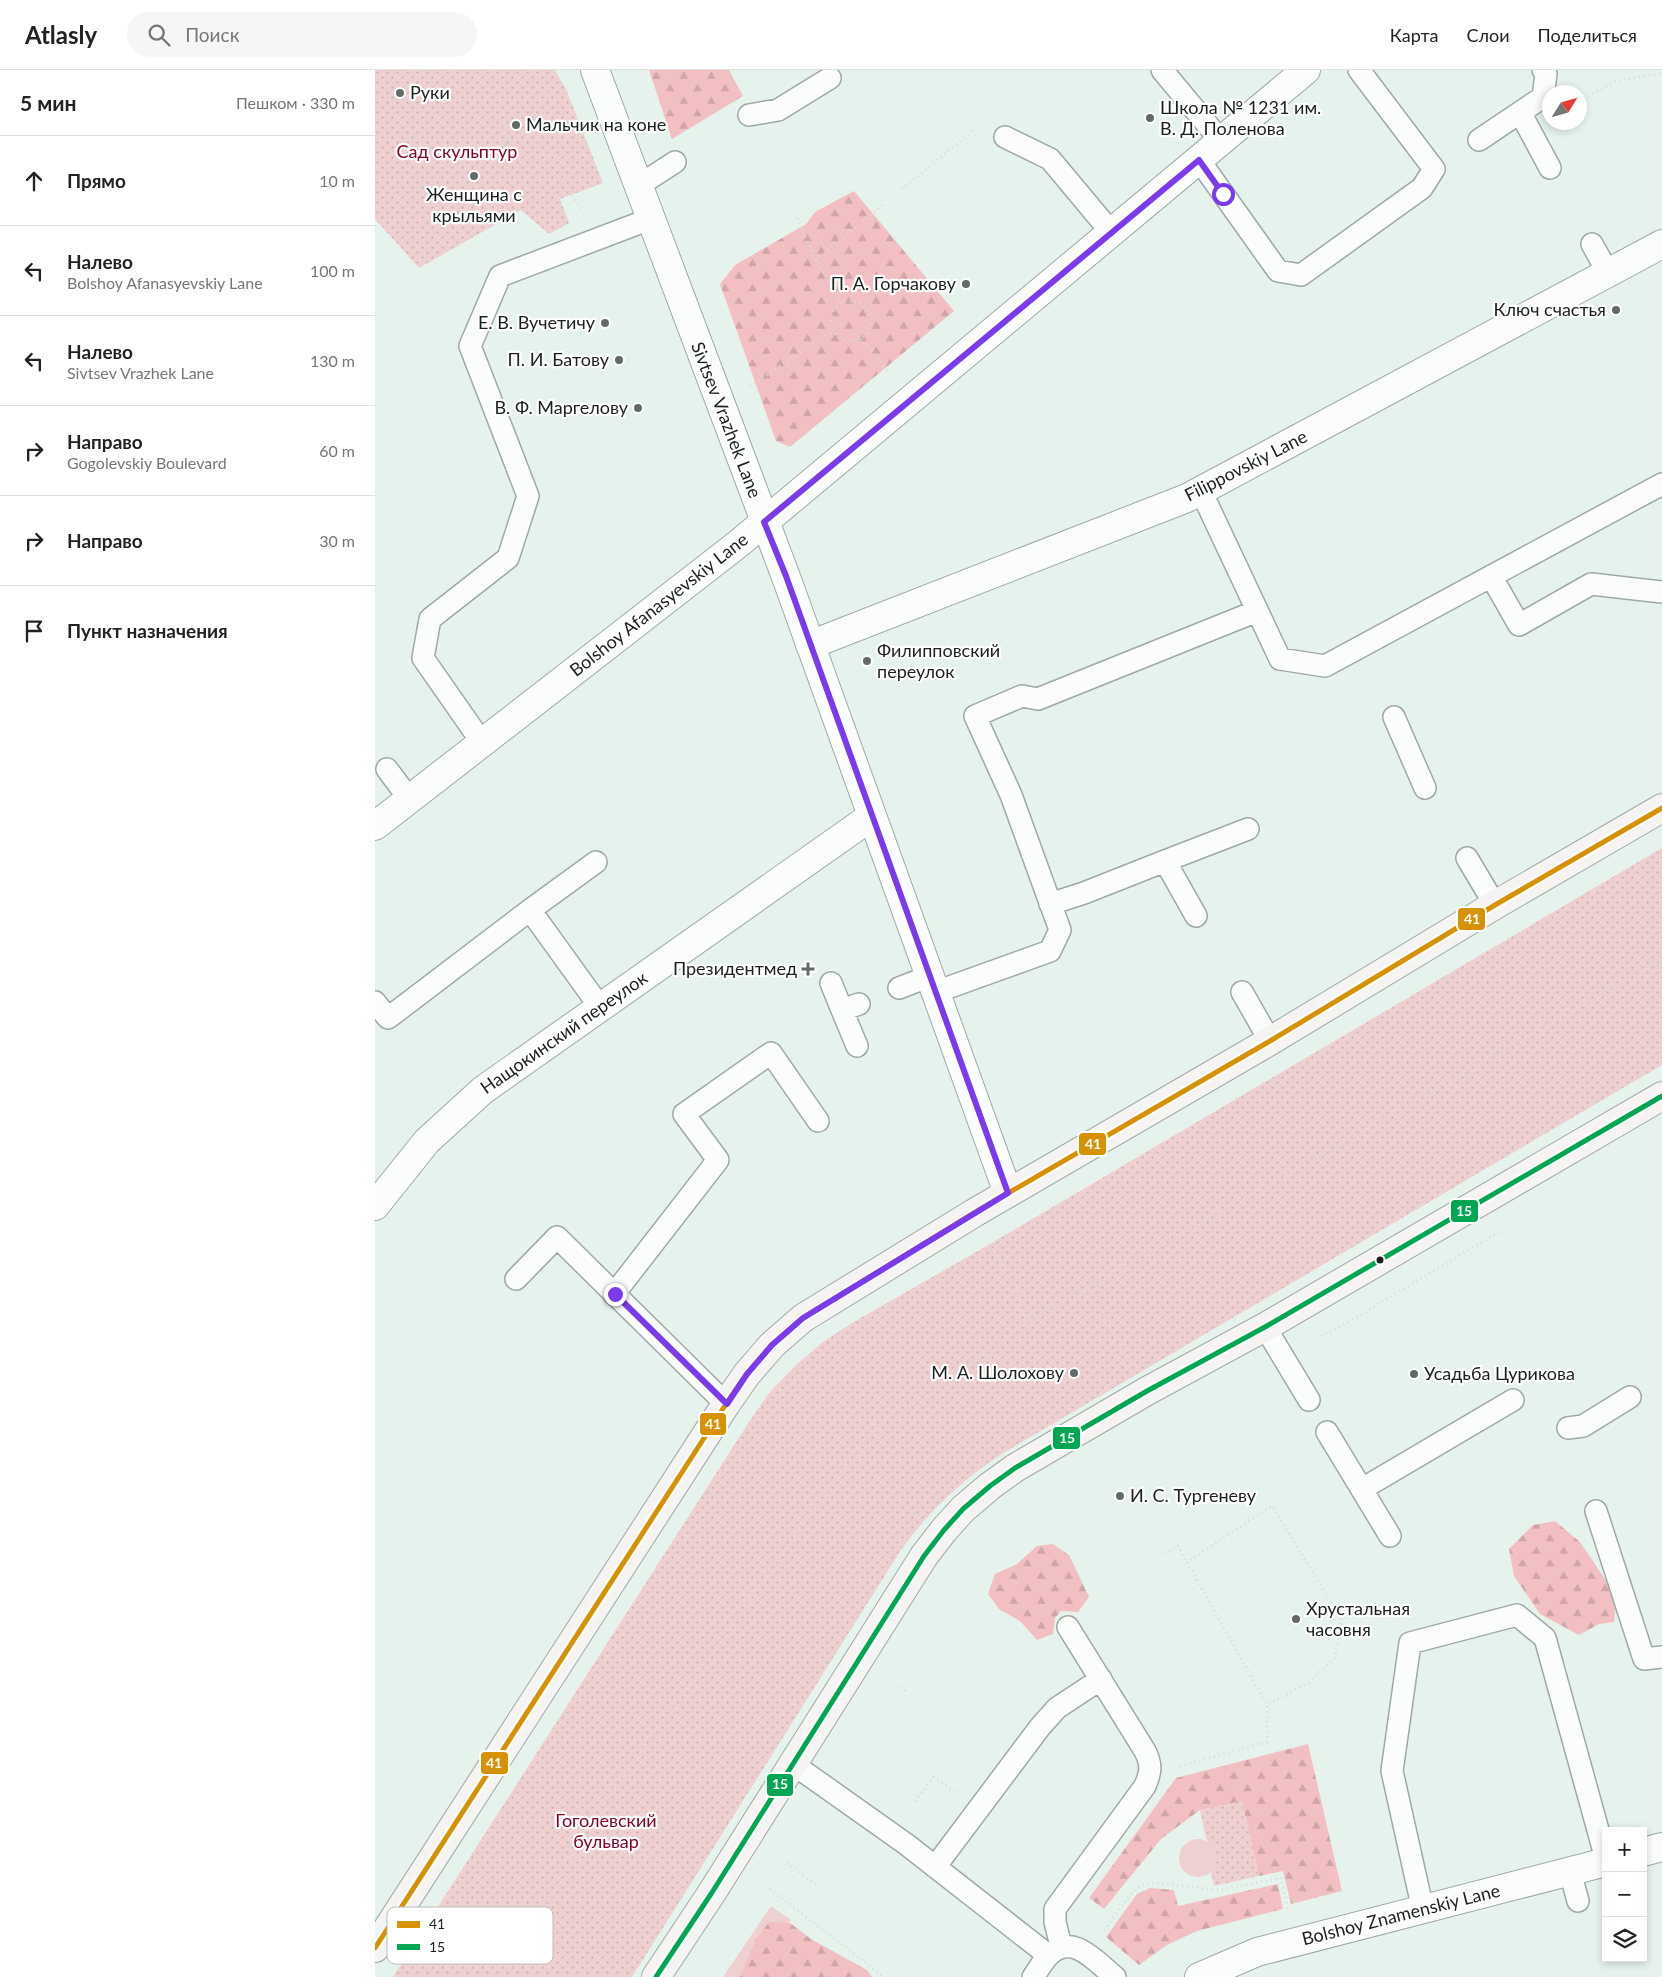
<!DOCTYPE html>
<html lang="ru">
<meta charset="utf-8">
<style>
:root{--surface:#fff;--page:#f6f6f6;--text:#222;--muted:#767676;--line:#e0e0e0}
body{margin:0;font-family:Lato,sans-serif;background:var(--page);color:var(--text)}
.controls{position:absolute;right:15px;bottom:15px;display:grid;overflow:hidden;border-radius:0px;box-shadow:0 2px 8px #0003}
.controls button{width:45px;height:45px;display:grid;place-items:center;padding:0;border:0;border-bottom:1px solid var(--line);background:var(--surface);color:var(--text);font:25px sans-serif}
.compass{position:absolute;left:1167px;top:15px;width:45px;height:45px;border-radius:50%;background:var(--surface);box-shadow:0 2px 8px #0003;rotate:53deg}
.stop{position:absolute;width:15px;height:15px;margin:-11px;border:4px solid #7c3aed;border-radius:50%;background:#fff}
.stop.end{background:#7c3aed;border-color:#fff;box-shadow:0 1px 5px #0008}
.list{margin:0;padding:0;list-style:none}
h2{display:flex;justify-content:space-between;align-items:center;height:65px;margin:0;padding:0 20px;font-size:21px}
h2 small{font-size:16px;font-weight:400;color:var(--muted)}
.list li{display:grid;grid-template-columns:32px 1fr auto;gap:15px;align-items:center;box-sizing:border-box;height:90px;padding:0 20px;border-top:1px solid var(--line)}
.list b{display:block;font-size:19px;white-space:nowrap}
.list p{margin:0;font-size:16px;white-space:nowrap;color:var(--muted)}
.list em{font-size:16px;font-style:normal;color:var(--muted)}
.icon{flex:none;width:28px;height:28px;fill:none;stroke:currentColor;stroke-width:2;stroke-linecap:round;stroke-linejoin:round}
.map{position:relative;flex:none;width:1287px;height:1907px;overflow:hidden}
header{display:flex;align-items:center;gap:30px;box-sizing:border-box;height:70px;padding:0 25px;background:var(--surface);border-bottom:1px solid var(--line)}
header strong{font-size:24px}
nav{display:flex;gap:28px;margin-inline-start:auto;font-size:18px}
.search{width:350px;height:45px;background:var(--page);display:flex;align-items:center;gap:12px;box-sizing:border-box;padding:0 18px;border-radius:28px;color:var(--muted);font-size:19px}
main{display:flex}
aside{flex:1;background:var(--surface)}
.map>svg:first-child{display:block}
.grass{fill:#efd0d0}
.forest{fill:url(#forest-firs)}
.park{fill:url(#park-dots)}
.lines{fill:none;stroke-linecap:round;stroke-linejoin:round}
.service-casing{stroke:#9fa9a4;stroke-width:24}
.minor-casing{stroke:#9fa9a4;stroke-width:30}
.secondary-casing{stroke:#9fa9a4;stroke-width:30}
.path{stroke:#d8dcda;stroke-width:3;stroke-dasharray:1 4;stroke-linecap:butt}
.service{stroke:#fbfdfc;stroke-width:21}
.minor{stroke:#fbfdfc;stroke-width:28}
.secondary{stroke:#f5f4f3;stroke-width:28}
.bus-1-casing{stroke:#fff;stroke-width:9}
.bus-2-casing{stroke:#fff;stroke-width:9}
.bus-1{stroke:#d69204;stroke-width:5}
.bus-2{stroke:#00a651;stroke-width:5}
.route{stroke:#7c3aed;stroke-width:6}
.poi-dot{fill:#616a66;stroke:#fff;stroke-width:2}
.bus-dot{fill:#19211e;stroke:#fff;stroke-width:2}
.labels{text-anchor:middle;stroke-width:4.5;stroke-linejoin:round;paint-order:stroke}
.poi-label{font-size:18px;fill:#19211e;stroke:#fff;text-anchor:start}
.park-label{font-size:18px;fill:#81032a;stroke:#fff}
.street-label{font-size:18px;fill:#19211e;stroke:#fff}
.key{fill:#fff;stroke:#babcbc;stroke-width:1}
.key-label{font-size:14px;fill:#19211e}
.line-badge{stroke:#fff;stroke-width:2}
.badge-label{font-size:14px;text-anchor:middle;font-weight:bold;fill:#fff}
</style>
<header>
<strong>Atlasly</strong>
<div class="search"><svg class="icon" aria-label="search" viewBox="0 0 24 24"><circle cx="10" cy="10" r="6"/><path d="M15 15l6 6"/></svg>Поиск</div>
<nav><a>Карта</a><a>Слои</a><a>Поделиться</a></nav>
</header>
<main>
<aside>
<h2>5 мин<small>Пешком · 330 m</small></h2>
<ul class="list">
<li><svg class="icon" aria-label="ahead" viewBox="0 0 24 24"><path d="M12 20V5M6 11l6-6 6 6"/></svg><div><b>Прямо</b></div><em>10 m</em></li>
<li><svg class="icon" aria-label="left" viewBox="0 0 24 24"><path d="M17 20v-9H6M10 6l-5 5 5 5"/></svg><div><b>Налево</b><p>Bolshoy Afanasyevskiy Lane</p></div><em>100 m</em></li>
<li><svg class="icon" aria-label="left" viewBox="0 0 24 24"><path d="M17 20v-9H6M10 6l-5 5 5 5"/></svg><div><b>Налево</b><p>Sivtsev Vrazhek Lane</p></div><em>130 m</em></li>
<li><svg class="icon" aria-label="right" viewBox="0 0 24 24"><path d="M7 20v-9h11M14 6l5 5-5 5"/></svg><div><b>Направо</b><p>Gogolevskiy Boulevard</p></div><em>60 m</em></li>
<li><svg class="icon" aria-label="right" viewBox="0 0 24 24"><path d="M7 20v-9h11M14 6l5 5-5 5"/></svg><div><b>Направо</b></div><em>30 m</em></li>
<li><svg class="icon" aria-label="arrive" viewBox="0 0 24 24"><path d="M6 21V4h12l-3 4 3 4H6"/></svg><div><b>Пункт назначения</b></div></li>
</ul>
</aside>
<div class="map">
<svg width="1287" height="1907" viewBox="0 0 1287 1907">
<defs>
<pattern id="forest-firs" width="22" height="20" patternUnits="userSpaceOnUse" patternTransform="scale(1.25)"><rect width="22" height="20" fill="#f2c0c3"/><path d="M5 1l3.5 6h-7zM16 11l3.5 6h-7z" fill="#cfa5a7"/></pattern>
<pattern id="park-dots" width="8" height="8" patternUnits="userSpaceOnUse" patternTransform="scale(1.25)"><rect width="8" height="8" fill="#efd0d0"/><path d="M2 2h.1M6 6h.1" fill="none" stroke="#ccb2b2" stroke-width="1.8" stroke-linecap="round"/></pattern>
</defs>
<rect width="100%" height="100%" fill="#e6f3ed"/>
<path class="grass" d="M804 1788a19 19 0 1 1 38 0a19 19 0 1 1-38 0Z
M 396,1836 L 416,1850 L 374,1907 L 348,1907 Z"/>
<path class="forest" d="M 274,0 L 354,0 L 368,26 L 297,69 Z
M 479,121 L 579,241 L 415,377 L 401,371 L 345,214 L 360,195 L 431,154 L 440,142 Z
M 1180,1451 L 1205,1472 L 1242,1527 L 1239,1552 L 1224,1554 L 1204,1565 L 1165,1544 L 1139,1506 L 1134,1479 L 1158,1455 Z
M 678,1474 L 694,1485 L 714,1527 L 703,1542 L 686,1541 L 680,1548 L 678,1564 L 662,1570 L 645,1551 L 624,1539 L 613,1524 L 620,1504 L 642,1494 L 662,1476 Z
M 933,1674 L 967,1821 L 916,1834 L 908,1801 L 884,1806 L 867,1732 L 825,1740 L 786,1769 L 729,1839 L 714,1828 L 801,1708 Z
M 903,1814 L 908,1839 L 822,1861 L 792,1875 L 764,1895 L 731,1867 L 762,1824 L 775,1818 L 799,1820 L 803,1836 Z
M 394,1852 L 415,1853 L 436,1869 L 492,1900 L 497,1907 L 365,1907 L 380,1871 Z"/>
<path class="park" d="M 0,0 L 180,0 L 191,19 L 228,113 L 185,129 L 194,153 L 174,164 L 146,140 L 44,198 L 0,149 Z
M 1287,778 L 1287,995 L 625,1385 C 583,1414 556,1439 526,1480 L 257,1907 L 18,1907 L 374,1352 L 394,1323 L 421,1295 L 448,1272 L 477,1253 L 615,1174 Z
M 867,1731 L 884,1806 L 839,1816 L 836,1802 L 841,1795 L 841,1781 L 831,1769 L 825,1740 Z"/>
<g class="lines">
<g class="service-casing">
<path id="service" d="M 787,0 L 846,71
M 1146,44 L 1175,98
M 374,45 L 403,40 L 455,8
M 630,67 L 675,89 L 736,162
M 1104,70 L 1168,27 L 1171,4 L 1168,0
M 824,90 L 903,201 L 926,205 L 1047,118 L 1059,99 L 984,0
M 263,116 L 300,92
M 1217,174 L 1233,203
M 826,421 L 905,589 L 950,596 L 1287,414
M 1116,506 L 1144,555 L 1216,514 L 1287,522
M 1019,647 L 1050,718
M 108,674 L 48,588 L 55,549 L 133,488 L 153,426 L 95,276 L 125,206 L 275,149
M 12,699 L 35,730
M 1092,788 L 1120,835
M 790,791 L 873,759
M 675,834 L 709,823 L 790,791 L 821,846
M 155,840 L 221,792
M 456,913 L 467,940
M 524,918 L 555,906
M 561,922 L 675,881 L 685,860 L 636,725 L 600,646 L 647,626 L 663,629 L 882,541
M 867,922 L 895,971
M 0,932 L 13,948 L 155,840 L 225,937
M 482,976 L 467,940 L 484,934
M 141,1209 L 182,1167 L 351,1334
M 239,1224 L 343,1090 L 309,1044 L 396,983 L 443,1051
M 890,1257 L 934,1330
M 1193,1358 L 1208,1356 L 1255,1327
M 952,1362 L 1015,1466
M 987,1419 L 1138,1330
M 1221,1441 L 1269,1589 L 1287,1587
M 418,1694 L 531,1774 L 673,1885
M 560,1797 L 665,1657 L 682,1638 L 726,1609
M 1195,1802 L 1203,1831
M 1048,1840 L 1017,1701 L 1035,1573 L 1142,1545 L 1170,1568 L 1231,1789
M 686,1876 L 680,1852 L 680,1839 L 770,1716 C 776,1702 777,1695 770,1681 L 693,1557
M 658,1907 C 663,1900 668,1891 674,1885 C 698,1862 721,1892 740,1907"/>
</g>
<g class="minor-casing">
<path id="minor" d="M 220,0 L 411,507 L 633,1123
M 435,575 L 812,428 L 1287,174
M 0,756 L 363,474 L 931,0
M 0,1136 L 52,1071 L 108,1020 L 497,746
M 1268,1782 L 1287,1777
M 824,1907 L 882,1882 L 1231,1792"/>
</g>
<g class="secondary-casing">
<path id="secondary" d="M 0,1878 L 351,1334 L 372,1304 L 397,1275 L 428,1248 L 599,1143 L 895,971 L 1120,835 L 1287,738
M 281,1907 L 336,1824 L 549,1486 L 569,1460 L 588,1439 L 615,1416 L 640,1398 L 772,1321 L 890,1257 L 1287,1026"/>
</g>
<path class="path" d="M 44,0 L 26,29 L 28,54 L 48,76 L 77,87 L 95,87 L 136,72 L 152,61 L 167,40 L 173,22 L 161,0
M 1204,30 L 1213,27 L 1241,11 L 1287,3
M 152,61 L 176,84 L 196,124 L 209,142
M 136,72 L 129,58 L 140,46 L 147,45 L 159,51
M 527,119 L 600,59
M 34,127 L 77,87
M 422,148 L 441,190
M456 251a20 20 0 1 1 40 0a20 20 0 1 1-40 0Z
M 466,233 L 441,190 L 508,135
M 486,269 L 515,303
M 375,316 L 458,261
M 615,1174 L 657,1249
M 711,1217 L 755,1293
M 946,1266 L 965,1257 L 1124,1162
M 790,1484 L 803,1476 L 812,1492
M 526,1617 L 531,1621
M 805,1696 L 892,1672 L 892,1635 L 812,1492 L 897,1436 L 966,1548 L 960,1588 L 934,1612 L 892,1635
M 540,1731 L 559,1707 L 580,1722
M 219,1747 L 308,1806
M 412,1793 L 441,1815
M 395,1819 L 509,1907
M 729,1860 L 759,1820 L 769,1814 L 781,1813 L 844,1820 L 906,1808 L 913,1840
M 134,1907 L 219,1747 L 467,1400 L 492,1369 L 657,1249 L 1287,889"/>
<use href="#service" class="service"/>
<use href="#minor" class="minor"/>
<use href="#secondary" class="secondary"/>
<g class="bus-1-casing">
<path id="bus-1" d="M 0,1878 L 351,1334 L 372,1304 L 397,1275 L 428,1248 L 599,1143 L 895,971 L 1120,835 L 1287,738"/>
</g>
<g class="bus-2-casing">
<path id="bus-2" d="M 281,1907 L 336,1824 L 549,1486 L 569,1460 L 588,1439 L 615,1416 L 640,1398 L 772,1321 L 890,1257 L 1287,1026"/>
</g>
<use href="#bus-1" class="bus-1"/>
<use href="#bus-2" class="bus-2"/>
</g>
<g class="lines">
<path class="route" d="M 240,1224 L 352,1334 L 372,1304 L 397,1275 L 428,1248 L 633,1123 L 411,506 L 389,452 L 824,90 L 848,124"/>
</g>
<g class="poi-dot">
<circle cx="25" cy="23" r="5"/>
<circle cx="775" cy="48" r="5"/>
<circle cx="141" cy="55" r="5"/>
<circle cx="99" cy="106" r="5"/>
<circle cx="591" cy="214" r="5"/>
<circle cx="1241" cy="240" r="5"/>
<circle cx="230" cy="253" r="5"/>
<circle cx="244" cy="290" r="5"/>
<circle cx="263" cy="338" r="5"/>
<circle cx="492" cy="591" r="5"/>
<path d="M430.5 891.5h5v5h5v5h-5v5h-5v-5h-5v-5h5z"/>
<circle cx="699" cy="1303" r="5"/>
<circle cx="1039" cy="1304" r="5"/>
<circle cx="745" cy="1426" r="5"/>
<circle cx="921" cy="1549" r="5"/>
</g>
<circle class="bus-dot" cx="1005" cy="1190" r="4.5"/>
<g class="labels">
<g class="poi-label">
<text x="35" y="29">Руки</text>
<text x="785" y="44">Школа № 1231 им.<tspan x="785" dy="21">В. Д. Поленова</tspan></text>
<text x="151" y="61">Мальчик на коне</text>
<text x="99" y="131" text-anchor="middle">Женщина с<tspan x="99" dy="21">крыльями</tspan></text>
<text x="581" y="220" text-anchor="end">П. А. Горчакову</text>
<text x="1231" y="246" text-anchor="end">Ключ счастья</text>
<text x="220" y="259" text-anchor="end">Е. В. Вучетичу</text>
<text x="234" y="296" text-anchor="end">П. И. Батову</text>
<text x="253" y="344" text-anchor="end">В. Ф. Маргелову</text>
<text x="502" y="587">Филипповский<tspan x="502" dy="21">переулок</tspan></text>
<text x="422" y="905" text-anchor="end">Президентмед</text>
<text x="689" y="1309" text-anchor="end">М. А. Шолохову</text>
<text x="1049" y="1310">Усадьба Цурикова</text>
<text x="755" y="1432">И. С. Тургеневу</text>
<text x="931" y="1545">Хрустальная<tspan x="931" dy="21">часовня</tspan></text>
</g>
<g class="park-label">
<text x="82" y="88">Сад скульптур</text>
<text x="231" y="1757">Гоголевский<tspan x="231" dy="21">бульвар</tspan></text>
</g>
<g class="street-label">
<text transform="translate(351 350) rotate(69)" y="6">Sivtsev Vrazhek Lane</text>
<text transform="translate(871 396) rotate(-27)" y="6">Filippovskiy Lane</text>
<text transform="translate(284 535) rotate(-38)" y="6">Bolshoy Afanasyevskiy Lane</text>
<text transform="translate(189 963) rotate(-35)" y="6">Нащокинский переулок</text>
<text transform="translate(1026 1845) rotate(-14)" y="6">Bolshoy Znamenskiy Lane</text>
</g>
</g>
<rect x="12" y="1837" width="166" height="57" rx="8" class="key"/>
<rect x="22" y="1851" width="23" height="7" fill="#d69204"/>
<rect x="22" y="1874" width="23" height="6" fill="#00a651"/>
<g class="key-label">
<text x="54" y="1859">41</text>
<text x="54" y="1882">15</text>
</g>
<g class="line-badge">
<rect x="1082" y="837" width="29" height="24" rx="5" fill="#d69204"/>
<rect x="703" y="1062" width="29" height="24" rx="5" fill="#d69204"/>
<rect x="1075" y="1129" width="29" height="24" rx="5" fill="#00a651"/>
<rect x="324" y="1342" width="28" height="24" rx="5" fill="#d69204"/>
<rect x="677" y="1356" width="29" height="24" rx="5" fill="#00a651"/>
<rect x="105" y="1681" width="29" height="24" rx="5" fill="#d69204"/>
<rect x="391" y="1703" width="28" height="24" rx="5" fill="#00a651"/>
</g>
<g class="badge-label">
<text x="1097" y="854">41</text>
<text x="718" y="1079">41</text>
<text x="1089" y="1146">15</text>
<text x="338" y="1359">41</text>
<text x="692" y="1373">15</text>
<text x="119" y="1698">41</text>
<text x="405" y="1719">15</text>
</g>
</svg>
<div class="controls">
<button>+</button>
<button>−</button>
<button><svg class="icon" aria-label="layers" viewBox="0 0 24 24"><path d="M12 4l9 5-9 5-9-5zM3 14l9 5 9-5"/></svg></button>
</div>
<svg class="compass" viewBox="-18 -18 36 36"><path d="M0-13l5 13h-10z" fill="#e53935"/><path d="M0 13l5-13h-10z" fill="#767676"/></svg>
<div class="stop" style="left:848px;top:124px"></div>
<div class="stop end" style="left:240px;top:1224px"></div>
</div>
</main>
